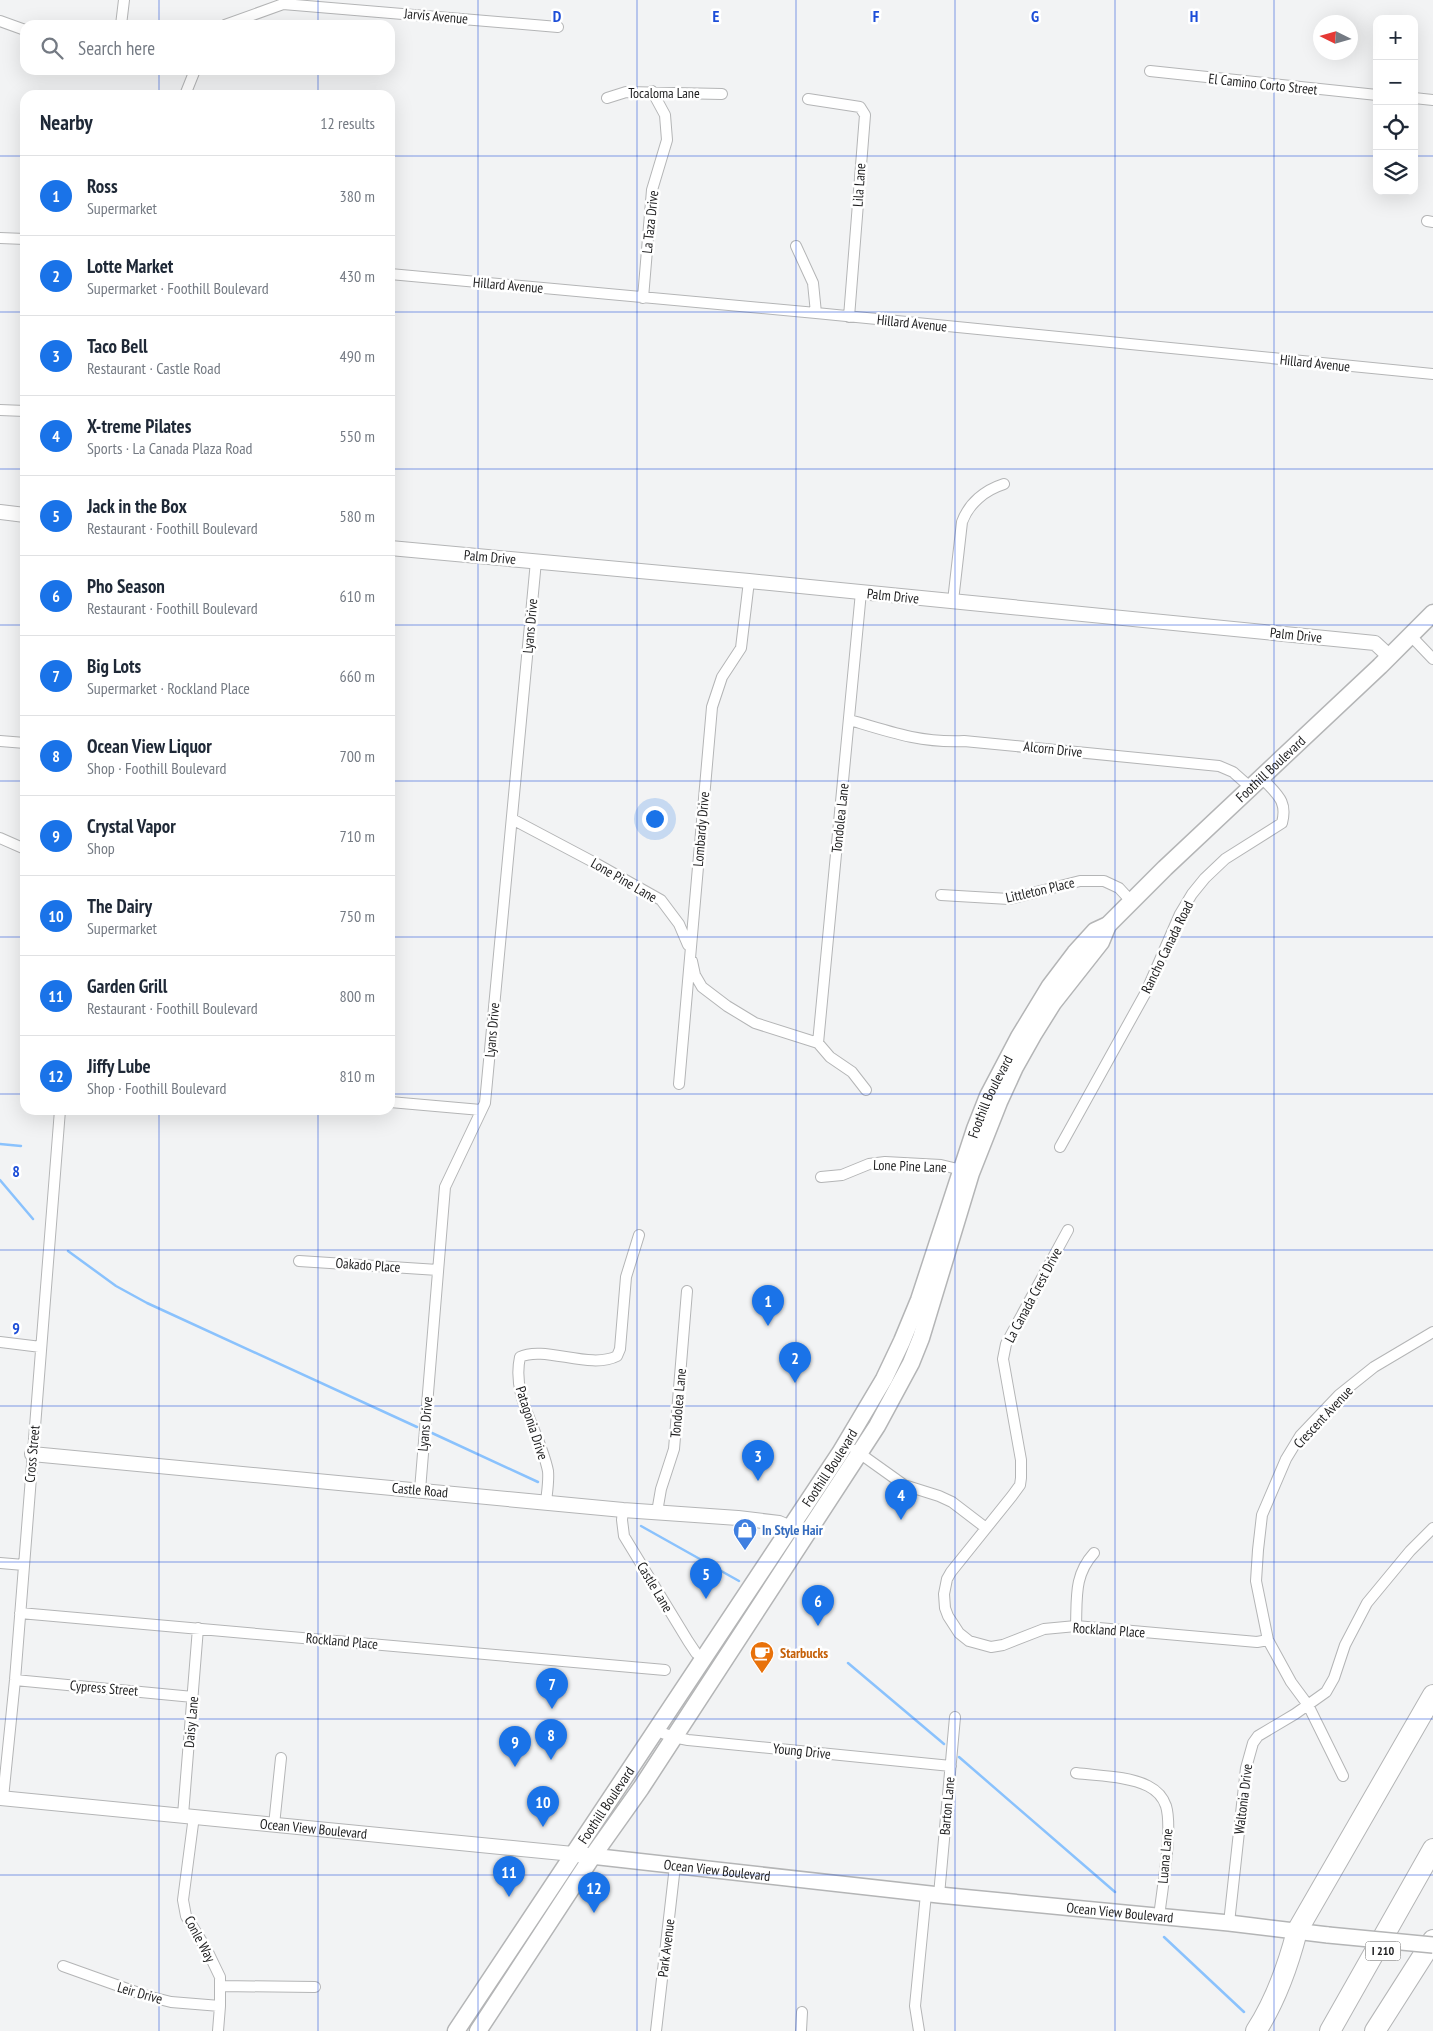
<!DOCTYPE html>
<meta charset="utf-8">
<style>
:root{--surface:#fff;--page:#f6f6f7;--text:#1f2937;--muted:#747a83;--line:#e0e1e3;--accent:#1a73e8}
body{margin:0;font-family:"PT Sans Narrow",sans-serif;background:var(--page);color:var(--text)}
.controls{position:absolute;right:15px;top:15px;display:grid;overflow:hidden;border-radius:10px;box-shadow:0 5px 20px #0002}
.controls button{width:45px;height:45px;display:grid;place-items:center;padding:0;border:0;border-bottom:1px solid var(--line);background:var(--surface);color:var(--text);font:25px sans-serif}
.compass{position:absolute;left:1313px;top:15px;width:45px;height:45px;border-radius:50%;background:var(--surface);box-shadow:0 5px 20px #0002;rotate:275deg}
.you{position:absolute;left:654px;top:818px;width:18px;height:18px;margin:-12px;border:4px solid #fff;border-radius:50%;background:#1a73e8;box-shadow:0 0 0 8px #1a73e833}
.badge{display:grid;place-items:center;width:32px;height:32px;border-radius:50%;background:var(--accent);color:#fff;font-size:16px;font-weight:700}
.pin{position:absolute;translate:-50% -41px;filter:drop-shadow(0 1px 2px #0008)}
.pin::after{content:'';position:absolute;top:26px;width:18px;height:15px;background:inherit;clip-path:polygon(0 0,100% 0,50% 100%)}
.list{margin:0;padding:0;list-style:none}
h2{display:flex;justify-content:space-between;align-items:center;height:65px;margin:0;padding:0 20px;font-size:21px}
h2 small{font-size:16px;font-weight:400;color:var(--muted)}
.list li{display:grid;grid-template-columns:32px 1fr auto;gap:15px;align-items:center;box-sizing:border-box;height:80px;padding:0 20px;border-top:1px solid var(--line)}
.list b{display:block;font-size:19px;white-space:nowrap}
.list p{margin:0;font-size:16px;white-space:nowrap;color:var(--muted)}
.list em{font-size:16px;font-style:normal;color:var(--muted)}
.icon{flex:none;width:28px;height:28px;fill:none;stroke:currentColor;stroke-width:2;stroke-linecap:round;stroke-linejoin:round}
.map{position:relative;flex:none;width:1433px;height:2031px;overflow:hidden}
.search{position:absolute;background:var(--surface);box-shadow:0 5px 20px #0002;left:20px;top:20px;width:375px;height:55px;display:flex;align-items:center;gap:12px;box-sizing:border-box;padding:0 18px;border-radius:15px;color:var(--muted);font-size:19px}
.panel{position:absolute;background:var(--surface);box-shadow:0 5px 20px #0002;left:20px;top:90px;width:375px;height:1025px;border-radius:15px}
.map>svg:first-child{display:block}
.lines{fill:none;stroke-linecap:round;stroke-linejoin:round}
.stream{stroke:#8ac2fd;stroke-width:2.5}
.minor-casing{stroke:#b4b5b6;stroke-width:12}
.tertiary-casing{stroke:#b4b5b6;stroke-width:16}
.secondary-casing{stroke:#b4b5b6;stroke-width:18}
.primary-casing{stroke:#b4b5b6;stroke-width:19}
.motorway-casing{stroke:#b4b5b6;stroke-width:22}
.minor{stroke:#fff;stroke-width:10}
.tertiary{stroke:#fff;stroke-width:14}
.secondary{stroke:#fff;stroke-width:15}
.primary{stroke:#fff;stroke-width:16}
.motorway{stroke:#fff;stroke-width:20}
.secondary-bridge-casing{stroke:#b4b5b6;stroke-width:18;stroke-linecap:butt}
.secondary-bridge{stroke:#fff;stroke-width:15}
.grid{fill:none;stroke:#1d4ed8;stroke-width:1;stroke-opacity:0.55}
.labels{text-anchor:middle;stroke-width:5;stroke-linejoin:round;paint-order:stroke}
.shield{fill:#fff;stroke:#626262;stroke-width:1}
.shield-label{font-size:12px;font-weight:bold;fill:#1e1e1f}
.street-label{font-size:14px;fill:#1e1e1f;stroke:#fff}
.shop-label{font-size:14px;font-weight:bold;fill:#366cbe;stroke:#fff;text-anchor:start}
.food-label{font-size:14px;font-weight:bold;fill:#c56008;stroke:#fff;text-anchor:start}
.grid-label{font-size:16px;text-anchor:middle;font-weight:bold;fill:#1d4ed8;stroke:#fff;stroke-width:5;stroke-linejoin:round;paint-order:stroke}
</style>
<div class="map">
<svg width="1433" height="2031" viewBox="0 0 1433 2031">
<rect width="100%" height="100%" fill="#f2f3f4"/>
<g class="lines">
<path class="stream" d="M 0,1144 L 21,1146
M 0,1180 L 33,1219
M 68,1251 L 116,1286 L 147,1303 L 417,1427
M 432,1433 L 538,1482
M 641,1526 L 739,1581
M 848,1663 L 944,1744
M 959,1757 L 1115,1892
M 1164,1937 L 1244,2012"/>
<g class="minor-casing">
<path id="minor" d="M 283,4 L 558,27
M 0,21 L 25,30
M 121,25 L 124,0
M 225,25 L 283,4 L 286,0
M 1150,71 L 1377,95
M 185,95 L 195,70
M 607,98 L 626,92 L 722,94
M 1414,98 L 1433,100
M 808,99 L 860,107 L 865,115 L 849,317
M 1427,221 L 1433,222
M 0,238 L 25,239
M 796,246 L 813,283 L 816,313
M 390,274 L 816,313 L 1433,374
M 643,298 L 652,190 L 667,140 L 665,115 L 652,91
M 0,410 L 25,411
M 953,601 L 962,522 C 969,503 985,490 1004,484
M 1411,636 L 1433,659
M 850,720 C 890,732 921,743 964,741 L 1219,766 L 1233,772 L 1251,788
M 0,741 L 25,743
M 512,819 L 597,864 L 661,900 L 679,924 L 688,945
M 0,838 L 25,849
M 941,895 L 1009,899 L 1080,881 L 1104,881 L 1119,888 L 1131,901
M 692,961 L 695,975 L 702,987 L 727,1006 L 755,1023 L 818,1043 L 830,1057 L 852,1072 L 866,1090
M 818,1043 L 861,592
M 679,1084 L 712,707 L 722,677 L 741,648 L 749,581
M 390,1102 L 481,1110
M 1060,1147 L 1146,992 L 1180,914 L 1192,894 L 1205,878 L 1225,859 L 1282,823 C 1288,800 1276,794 1262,778
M 821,1177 L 842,1175 L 869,1164 L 885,1162 L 941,1165 L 966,1171
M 1068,1230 L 1006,1344 L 1003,1359 L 1021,1460 L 1021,1478 L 1020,1485 L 1012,1496 L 951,1572 L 947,1579 L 944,1594 L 945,1608 L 948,1616 L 959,1633 L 969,1641 L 991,1647 L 1003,1645 L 1044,1629 L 1076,1626 L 1257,1642 L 1268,1640
M 299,1261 L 438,1270
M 0,1342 L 41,1347
M 855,1450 L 904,1485 L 939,1496 L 952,1502 L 986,1528
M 420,1490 L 445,1187 L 485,1103 L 536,561
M 546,1502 C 547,1492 549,1481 548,1471 C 540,1431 511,1398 520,1357 C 544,1345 590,1370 617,1356 L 620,1349 L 626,1277 L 639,1235
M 623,1510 L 622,1520 L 624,1536 L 688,1641 L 696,1653 L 703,1658
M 657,1512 L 661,1489 L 674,1449 L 687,1291
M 0,1563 L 24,1565
M 20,1613 L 665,1670
M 1076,1626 C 1077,1597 1074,1575 1094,1553
M 15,1680 L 193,1697
M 655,1730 L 673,1737 L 688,1740 L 951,1766
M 1076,1773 C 1099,1776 1128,1776 1148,1786 C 1156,1790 1163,1797 1166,1806 C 1173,1829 1162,1890 1159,1917
M 1343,1776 L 1308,1705 L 1291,1682 L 1268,1640 L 1256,1581 L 1258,1550 L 1262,1515 L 1286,1459 L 1300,1436 L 1339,1395 L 1374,1367 L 1433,1332
M 3,1798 L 15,1680 L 60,1110
M 183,1815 L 198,1628
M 194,1816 L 183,1900 L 186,1916 L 207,1950 L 220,1977 L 220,2006 L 218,2031
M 274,1825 L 281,1758
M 939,1895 L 955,1717
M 1229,1923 L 1246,1768 L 1253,1743 L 1258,1736 L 1295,1714 L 1326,1692 L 1334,1678 L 1345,1645 L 1367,1603 L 1410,1551 L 1433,1528
M 63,1966 L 147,1996 L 171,2002 L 220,2006
M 220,1986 L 315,1987
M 656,2031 L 675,1866
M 801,2031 L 802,2012
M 919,2031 L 915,2006 L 926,1894"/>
</g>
<g class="tertiary-casing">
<g id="tertiary">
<path d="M 0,512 L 25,515"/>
<path d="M 390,548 L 749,581 L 1375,643 L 1390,657"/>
<path d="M 32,1454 L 623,1510 L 738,1518 L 779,1523 L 800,1532"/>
<path id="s1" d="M 0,1798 L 573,1854"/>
</g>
</g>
<g class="secondary-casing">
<g id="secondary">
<path id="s2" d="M 573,1854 L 939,1895 L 1229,1923 L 1328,1935"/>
</g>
</g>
<g class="primary-casing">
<g id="primary">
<path id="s3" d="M 456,2031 L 840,1453 L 884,1379 L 902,1341 L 919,1300 L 975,1129 L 988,1096 L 1019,1037 L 1050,986 L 1075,953 L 1095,931 L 1108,925 L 1165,868 L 1380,666 L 1433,613"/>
<path d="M 478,2031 L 592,1857 L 641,1788 L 877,1426 L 911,1363 L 921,1338 L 971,1173 L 999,1102 L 1015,1067 L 1033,1035 L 1053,1003 L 1101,942 L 1108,925"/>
</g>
</g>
<g class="motorway-casing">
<path id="motorway" d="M 1256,2031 C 1276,2000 1288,1966 1297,1931 L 1433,1695
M 1330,2031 L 1433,1849
M 1375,2031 L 1433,1940"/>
</g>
<use href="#minor" class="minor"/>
<use href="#tertiary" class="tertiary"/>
<use href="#secondary" class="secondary"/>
<use href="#primary" class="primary"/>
<use href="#motorway" class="motorway"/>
<g class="secondary-bridge-casing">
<path id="secondary-bridge" d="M 1328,1935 L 1433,1945"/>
</g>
<use href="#secondary-bridge" class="secondary-bridge"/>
</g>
<path class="grid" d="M 159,0 L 159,25M 318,0 L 318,25M 478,0 L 478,2031M 637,0 L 637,2031M 796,0 L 796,2031M 955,0 L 955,2031M 1115,0 L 1115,2031M 1274,0 L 1274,2031M 159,70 L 159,95M 318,70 L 318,95M 0,156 L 25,156M 390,156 L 1377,156M 1414,156 L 1433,156M 0,312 L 25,312M 390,312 L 1433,312M 0,469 L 25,469M 390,469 L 1433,469M 0,625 L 25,625M 390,625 L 1433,625M 0,781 L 25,781M 390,781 L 1433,781M 0,937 L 25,937M 390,937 L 1433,937M 0,1094 L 25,1094M 390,1094 L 1433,1094M 159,1110 L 159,2031M 318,1110 L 318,2031M 0,1250 L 1433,1250M 0,1406 L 1433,1406M 0,1562 L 1433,1562M 0,1719 L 1433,1719M 0,1875 L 1433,1875"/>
<defs>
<g id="shop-pin" transform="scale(1.25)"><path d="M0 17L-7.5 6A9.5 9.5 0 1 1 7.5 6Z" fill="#3f7fe0" stroke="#fff"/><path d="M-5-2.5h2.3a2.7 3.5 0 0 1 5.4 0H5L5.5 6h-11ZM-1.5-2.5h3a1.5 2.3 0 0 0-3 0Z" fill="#fff"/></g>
<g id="cafe-pin" transform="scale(1.25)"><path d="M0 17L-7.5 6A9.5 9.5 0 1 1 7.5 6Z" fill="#e8710a" stroke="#fff"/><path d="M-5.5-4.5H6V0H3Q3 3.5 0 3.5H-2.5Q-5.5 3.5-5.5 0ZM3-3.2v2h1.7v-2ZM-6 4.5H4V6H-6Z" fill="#fff"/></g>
</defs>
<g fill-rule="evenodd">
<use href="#shop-pin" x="745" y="1530"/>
<use href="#cafe-pin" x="762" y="1653"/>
</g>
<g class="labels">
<rect class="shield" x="1365.5" y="1941.5" width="35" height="19" rx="4"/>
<g class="shield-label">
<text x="1383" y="1955">I 210</text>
</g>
<g class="street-label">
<text transform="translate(436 16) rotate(5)" y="5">Jarvis Avenue</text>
<text transform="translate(1263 84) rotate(6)" y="5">El Camino Corto Street</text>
<text x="664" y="98">Tocaloma Lane</text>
<text transform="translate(859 185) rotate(-86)" y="5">Lila Lane</text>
<text transform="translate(650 222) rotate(-84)" y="5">La Taza Drive</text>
<text transform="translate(508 285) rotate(5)" y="5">Hillard Avenue</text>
<text transform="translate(912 323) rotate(6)" y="5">Hillard Avenue</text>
<text transform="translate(1315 363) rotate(6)" y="5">Hillard Avenue</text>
<text transform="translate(490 557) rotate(5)" y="5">Palm Drive</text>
<text transform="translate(893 596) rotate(6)" y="5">Palm Drive</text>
<text transform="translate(530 626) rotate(-85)" y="5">Lyans Drive</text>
<text transform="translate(1296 635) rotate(6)" y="5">Palm Drive</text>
<text transform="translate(1053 749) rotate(6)" y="5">Alcorn Drive</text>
<text dy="5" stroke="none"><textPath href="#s3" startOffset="1519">Foothill Boulevard</textPath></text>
<text transform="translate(840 818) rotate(-84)" y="5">Tondolea Lane</text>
<text transform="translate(701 829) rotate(-85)" y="5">Lombardy Drive</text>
<text transform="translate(624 880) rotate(30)" y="5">Lone Pine Lane</text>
<text transform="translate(1040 890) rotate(-13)" y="5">Littleton Place</text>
<text transform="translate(1167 947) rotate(-64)" y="5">Rancho Canada Road</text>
<text transform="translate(492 1030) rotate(-85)" y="5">Lyans Drive</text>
<text dy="5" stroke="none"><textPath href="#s3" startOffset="1082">Foothill Boulevard</textPath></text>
<text transform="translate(910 1166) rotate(2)" y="5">Lone Pine Lane</text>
<text transform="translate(368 1265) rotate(4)" y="5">Oakado Place</text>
<text transform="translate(1033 1295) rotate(-62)" y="5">La Canada Crest Drive</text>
<text transform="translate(678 1403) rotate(-85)" y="5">Tondolea Lane</text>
<text transform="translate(1323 1417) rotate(-47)" y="5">Crescent Avenue</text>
<text transform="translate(532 1423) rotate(72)" y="5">Patagonia Drive</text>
<text transform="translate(425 1424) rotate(-85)" y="5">Lyans Drive</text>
<text transform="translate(32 1454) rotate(-85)" y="5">Cross Street</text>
<text dy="5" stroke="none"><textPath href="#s3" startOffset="676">Foothill Boulevard</textPath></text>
<text transform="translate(420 1490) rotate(5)" y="5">Castle Road</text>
<text transform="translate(655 1587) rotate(59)" y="5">Castle Lane</text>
<text transform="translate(1109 1630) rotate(4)" y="5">Rockland Place</text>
<text transform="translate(342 1641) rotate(5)" y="5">Rockland Place</text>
<text transform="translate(104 1688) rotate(5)" y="5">Cypress Street</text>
<text transform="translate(191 1722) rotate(-85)" y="5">Daisy Lane</text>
<text transform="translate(802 1751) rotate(6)" y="5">Young Drive</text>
<text transform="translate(1243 1799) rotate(-83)" y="5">Waltonia Drive</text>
<text dy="5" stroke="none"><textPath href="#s3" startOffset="271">Foothill Boulevard</textPath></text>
<text transform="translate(947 1806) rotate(-85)" y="5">Barton Lane</text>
<text dy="5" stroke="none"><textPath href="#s1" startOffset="315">Ocean View Boulevard</textPath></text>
<text transform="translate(1165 1856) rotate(-85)" y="5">Luana Lane</text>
<text dy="5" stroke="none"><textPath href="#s2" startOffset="145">Ocean View Boulevard</textPath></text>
<text dy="5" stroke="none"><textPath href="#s2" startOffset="550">Ocean View Boulevard</textPath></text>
<text transform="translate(200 1939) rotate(62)" y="5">Conle Way</text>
<text transform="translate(666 1948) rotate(-83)" y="5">Park Avenue</text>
<text transform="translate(140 1993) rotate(16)" y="5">Leir Drive</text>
</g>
<g class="shop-label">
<text x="762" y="1535">In Style Hair</text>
</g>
<g class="food-label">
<text x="780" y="1658">Starbucks</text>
</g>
</g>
<g class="grid-label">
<text x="557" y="22">D</text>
<text x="716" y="22">E</text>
<text x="876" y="22">F</text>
<text x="1035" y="22">G</text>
<text x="1194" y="22">H</text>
<text x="16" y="1177">8</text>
<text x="16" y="1334">9</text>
</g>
</svg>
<div class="controls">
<button>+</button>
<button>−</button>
<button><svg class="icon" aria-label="locate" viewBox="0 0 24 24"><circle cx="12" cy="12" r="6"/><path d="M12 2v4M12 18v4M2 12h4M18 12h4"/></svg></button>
<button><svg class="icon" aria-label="layers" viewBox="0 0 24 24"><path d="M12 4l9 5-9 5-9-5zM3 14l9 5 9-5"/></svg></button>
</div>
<svg class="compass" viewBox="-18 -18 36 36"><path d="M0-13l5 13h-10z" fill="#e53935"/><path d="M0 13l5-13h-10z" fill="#747a83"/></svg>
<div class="you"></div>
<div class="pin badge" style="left:768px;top:1326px">1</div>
<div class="pin badge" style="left:795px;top:1383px">2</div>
<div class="pin badge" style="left:758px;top:1481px">3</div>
<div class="pin badge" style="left:901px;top:1520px">4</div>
<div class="pin badge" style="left:706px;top:1599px">5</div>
<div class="pin badge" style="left:818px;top:1626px">6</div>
<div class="pin badge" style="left:552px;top:1709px">7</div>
<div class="pin badge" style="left:551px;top:1760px">8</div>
<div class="pin badge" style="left:515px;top:1767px">9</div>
<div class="pin badge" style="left:543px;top:1827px">10</div>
<div class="pin badge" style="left:509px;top:1897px">11</div>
<div class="pin badge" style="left:594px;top:1913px">12</div>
<div class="search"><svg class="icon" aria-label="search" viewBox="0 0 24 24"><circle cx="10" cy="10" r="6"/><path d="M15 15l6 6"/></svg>Search here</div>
<section class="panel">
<h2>Nearby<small>12 results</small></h2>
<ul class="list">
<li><span class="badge">1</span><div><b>Ross</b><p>Supermarket</p></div><em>380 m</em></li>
<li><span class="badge">2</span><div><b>Lotte Market</b><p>Supermarket · Foothill Boulevard</p></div><em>430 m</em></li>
<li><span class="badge">3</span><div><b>Taco Bell</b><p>Restaurant · Castle Road</p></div><em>490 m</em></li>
<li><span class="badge">4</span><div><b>X-treme Pilates</b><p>Sports · La Canada Plaza Road</p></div><em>550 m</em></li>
<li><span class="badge">5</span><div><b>Jack in the Box</b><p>Restaurant · Foothill Boulevard</p></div><em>580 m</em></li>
<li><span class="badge">6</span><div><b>Pho Season</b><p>Restaurant · Foothill Boulevard</p></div><em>610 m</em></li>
<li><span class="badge">7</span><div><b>Big Lots</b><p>Supermarket · Rockland Place</p></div><em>660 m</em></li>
<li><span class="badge">8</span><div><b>Ocean View Liquor</b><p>Shop · Foothill Boulevard</p></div><em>700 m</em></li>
<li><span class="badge">9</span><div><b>Crystal Vapor</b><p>Shop</p></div><em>710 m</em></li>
<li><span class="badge">10</span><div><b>The Dairy</b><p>Supermarket</p></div><em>750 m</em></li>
<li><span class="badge">11</span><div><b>Garden Grill</b><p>Restaurant · Foothill Boulevard</p></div><em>800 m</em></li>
<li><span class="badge">12</span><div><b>Jiffy Lube</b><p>Shop · Foothill Boulevard</p></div><em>810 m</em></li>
</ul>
</section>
</div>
